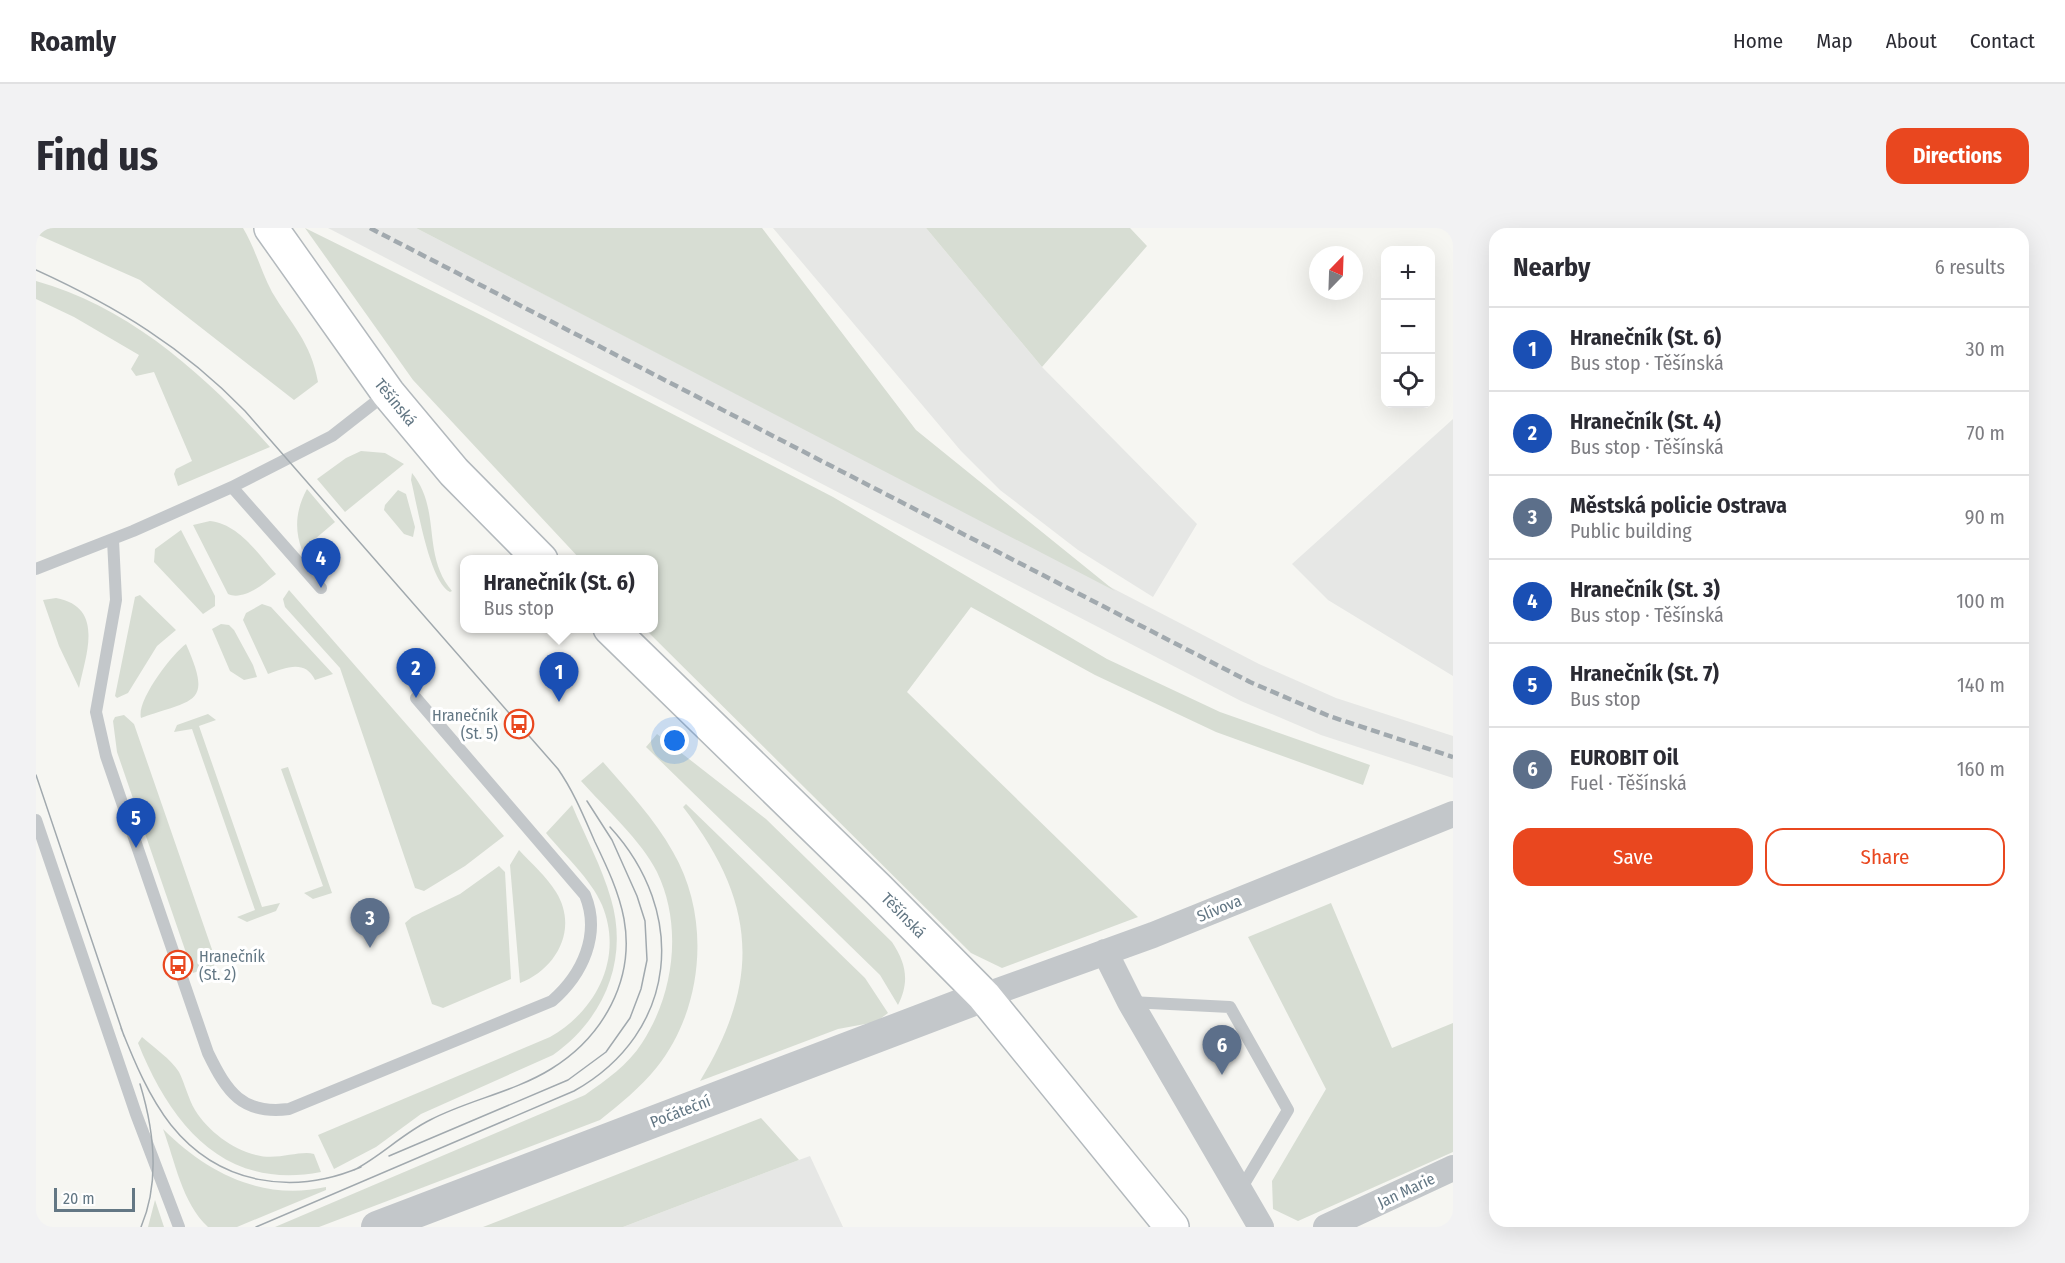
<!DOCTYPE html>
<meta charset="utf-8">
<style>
:root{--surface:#fff;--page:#f2f2f3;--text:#2b2b33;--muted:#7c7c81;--line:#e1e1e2;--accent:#e9471f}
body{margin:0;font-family:"Fira Sans Condensed",sans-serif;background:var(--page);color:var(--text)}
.controls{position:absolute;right:18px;top:18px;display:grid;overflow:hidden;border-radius:12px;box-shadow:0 6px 24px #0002}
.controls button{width:54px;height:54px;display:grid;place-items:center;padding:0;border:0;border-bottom:2px solid var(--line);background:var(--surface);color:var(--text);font:30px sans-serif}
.compass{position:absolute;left:1273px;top:18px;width:54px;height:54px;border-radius:50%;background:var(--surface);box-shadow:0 6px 24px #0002;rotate:23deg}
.scale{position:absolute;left:18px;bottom:15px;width:81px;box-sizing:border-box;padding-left:6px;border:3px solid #637784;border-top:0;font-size:16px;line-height:21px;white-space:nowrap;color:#637784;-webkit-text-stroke:4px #fff;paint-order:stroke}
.you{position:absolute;left:639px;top:513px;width:21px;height:21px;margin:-15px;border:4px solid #fff;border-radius:50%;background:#1a73e8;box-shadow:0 0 0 9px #1a73e833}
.badge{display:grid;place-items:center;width:39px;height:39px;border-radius:50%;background:var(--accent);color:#fff;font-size:20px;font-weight:700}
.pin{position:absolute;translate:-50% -50px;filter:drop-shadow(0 2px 3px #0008)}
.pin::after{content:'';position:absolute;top:32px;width:21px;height:18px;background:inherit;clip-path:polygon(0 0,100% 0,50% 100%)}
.popup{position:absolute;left:424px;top:327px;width:198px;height:78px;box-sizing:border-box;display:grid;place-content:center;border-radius:12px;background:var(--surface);filter:drop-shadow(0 2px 4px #0005);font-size:20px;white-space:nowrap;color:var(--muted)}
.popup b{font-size:22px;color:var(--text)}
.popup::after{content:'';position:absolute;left:50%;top:100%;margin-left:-12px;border:12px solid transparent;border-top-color:var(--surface)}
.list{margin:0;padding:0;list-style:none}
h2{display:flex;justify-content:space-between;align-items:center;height:78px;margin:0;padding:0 24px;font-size:26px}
h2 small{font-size:20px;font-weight:400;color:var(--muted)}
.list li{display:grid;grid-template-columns:39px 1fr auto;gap:18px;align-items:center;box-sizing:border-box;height:84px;padding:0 24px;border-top:2px solid var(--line)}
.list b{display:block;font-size:22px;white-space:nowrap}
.list p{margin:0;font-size:20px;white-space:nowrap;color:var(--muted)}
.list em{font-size:20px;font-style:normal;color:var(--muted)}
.actions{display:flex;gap:12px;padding:18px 24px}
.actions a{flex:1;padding:14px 0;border:2px solid var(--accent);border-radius:18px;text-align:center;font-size:21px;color:var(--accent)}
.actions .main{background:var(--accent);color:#fff}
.icon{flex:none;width:33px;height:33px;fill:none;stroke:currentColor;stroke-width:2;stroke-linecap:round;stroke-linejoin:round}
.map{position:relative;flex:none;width:1417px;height:999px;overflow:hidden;border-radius:18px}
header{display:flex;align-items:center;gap:36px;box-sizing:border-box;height:84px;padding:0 30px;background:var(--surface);border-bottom:2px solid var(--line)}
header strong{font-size:28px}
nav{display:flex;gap:33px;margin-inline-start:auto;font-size:21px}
.intro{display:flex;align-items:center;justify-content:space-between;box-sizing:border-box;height:144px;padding:0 36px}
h1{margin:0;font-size:42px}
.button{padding:15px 27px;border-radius:18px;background:var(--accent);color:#fff;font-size:21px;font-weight:700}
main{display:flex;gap:36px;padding:0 36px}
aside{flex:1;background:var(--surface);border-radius:18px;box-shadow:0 6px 24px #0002}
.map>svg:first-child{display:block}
.built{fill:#e6e7e5}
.green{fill:#d7ddd3}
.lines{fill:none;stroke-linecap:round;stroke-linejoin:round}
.secondary-casing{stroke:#b3b9bd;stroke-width:36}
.service{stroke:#c3c7ca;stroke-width:12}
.minor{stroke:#c3c7ca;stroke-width:26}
.tertiary{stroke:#c3c7ca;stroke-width:32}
.secondary{stroke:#fff;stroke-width:33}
.tram{stroke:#a1a9ae;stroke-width:1.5}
.rail{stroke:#a1a9ae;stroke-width:4.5;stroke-dasharray:9 4.5;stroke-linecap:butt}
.labels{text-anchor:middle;stroke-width:6;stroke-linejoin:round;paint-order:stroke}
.street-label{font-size:16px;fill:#637784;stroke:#fff}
.poi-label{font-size:16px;fill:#637784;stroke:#fff;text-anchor:end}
</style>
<header>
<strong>Roamly</strong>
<nav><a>Home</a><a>Map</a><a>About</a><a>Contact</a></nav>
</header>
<div class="intro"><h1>Find us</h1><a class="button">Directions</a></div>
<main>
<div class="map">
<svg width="1417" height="999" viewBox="0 0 1417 999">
<rect width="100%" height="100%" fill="#f6f6f2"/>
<path class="built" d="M 292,0 L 380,0 L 1223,436 L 1300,470 L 1417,508 L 1417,550 L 1285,507 L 1205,473 Z
M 737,0 L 890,0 L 1006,139 L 1161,296 L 1117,369 L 1042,322 L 964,262 L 925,223 Z
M 1417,191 L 1417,448 L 1292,372 L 1256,336 Z
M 774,928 L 807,999 L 587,999 L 763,932 Z"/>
<path class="green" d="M 0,0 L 207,0 C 219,20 225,43 236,64 C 255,96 275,114 282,154 L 258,172 L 104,52 L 0,6 Z
M 269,0 L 447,88 L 797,269 L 1071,431 L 1184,484 L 1334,537 L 1327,557 L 1180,504 L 1059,447 L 935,379 L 871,464 L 1102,689 L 966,740 L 935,725 L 609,401 L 618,400 L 618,332 L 544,331 L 377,152 Z
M 380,0 L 726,0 L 880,202 L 1079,363 Z
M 890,0 L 1094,0 L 1111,18 L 1006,139 Z
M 0,53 C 94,79 170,148 234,219 L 142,258 L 138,246 L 140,241 L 156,233 L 118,144 L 100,148 L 95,141 L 103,127 L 38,89 L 0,71 Z
M 325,223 L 349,225 L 368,236 L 309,284 L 281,251 L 310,230 Z
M 376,245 C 406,282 385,326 416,363 L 414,364 C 393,354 381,275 375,252 Z
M 271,261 L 299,294 L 266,322 C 258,301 260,281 271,261 Z
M 362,262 L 370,266 L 379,299 L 377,309 L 368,306 L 348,282 L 349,277 Z
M 174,293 C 203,296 222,326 240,346 C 228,356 207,373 192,366 L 157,297 Z
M 145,302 L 179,368 L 179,378 L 167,386 L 118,334 L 119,321 Z
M 253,362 L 468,608 L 429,638 L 388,663 L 379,660 L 304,440 L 249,379 L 247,371 Z
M 104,367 L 140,402 L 121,418 L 92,465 L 81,470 L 79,468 L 99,369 Z
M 20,370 C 69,379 50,426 43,460 L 23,418 L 7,372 Z
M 226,376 L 235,379 L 297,446 L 279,452 C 269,431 249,440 232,446 L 207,392 L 210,385 Z
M 185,396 L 193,397 L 198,402 L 217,437 L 221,449 L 208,452 L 194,443 L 176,401 Z
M 150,416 C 177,477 159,471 105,490 C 100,473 136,426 150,416 Z
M 172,486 L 180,492 L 163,498 L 226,679 L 244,675 L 240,683 L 211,694 L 201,689 L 219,682 L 156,501 L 138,504 L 141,497 Z
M 88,487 L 98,496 L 180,733 L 178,738 L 157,745 L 81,524 L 77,493 L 79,489 Z
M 621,506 L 730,591 L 856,714 C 870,735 874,753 862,777 L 844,747 L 610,519 Z
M 567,534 C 592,563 618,590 637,624 C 675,689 668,780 621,839 C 604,860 584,876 564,892 L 283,999 L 239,999 L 549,867 C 570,852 592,837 606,815 C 638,766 647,698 621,644 C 605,612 569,580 545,553 Z
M 252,539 L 296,665 L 277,671 L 268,665 L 287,658 L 245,541 Z
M 650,576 L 829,750 L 852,785 L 840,794 L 802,801 L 664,853 C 726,751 720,673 647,579 Z
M 536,577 C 549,608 566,639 575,671 C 593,732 568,791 517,827 L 385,886 L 340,919 L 298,941 L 282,907 L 514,809 C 560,783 588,730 566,677 C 555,651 528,627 510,605 Z
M 483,622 C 495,635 511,649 520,664 C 543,701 520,741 484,755 L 474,637 Z
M 463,638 L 469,644 L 475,751 L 407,780 L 396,776 L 369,695 L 376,689 L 424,666 Z
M 1295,675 L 1356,820 L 1417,795 L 1417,924 L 1262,993 L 1237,981 L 1236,953 L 1290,861 L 1212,709 Z
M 106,809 C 117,819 135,831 143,844 C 149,856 152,870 159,882 C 172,903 196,921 220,927 C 241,933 264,922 278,926 L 285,944 C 188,963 135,897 102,815 Z
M 725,890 L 763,932 L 587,999 L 447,999 Z
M 127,901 C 171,945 226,973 290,959 L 290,962 L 201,999 L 172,999 C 146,975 139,933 127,901 Z
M 119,972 L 128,999 L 112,999 Z"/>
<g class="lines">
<g class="secondary-casing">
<path id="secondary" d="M 235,0 L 352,165 L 418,244 L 505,332
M 574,400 L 842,661 L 948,768 L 1136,999"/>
</g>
<path class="service" d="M 196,259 L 285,360
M 77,312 L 80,372 L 60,484 L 70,528 L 172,825 C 191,864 206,887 253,881 L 516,773 C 547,746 565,706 549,667 L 380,470
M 0,341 L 97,303 L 196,259 L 296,208 L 351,165
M 0,592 L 100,886 L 143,999
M 1094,774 L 1194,779 L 1252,882 L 1205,961"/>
<path class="minor" d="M 1069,724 L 1094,774 L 1225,999
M 948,768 L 1117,707 L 1417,586
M 1290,999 L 1417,940"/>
<path class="tertiary" d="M 341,999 L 948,768"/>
<use href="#secondary" class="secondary"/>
<path class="tram" d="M 0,42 C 81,79 147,119 209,183 L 522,541 C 538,564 548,589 559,614 C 571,639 583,664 588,691 C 599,752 567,809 515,841 C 478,864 432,872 394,892 C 366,906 345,928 318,942
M 0,547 L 88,808
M 85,800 C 98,833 113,869 135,897 C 183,957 257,968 325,939
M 104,856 C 118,902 124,954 105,999
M 353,928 L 532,852 L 570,824 L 594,790 L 605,761 L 611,732 L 609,693 L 601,668 L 576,612 L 551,573
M 220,999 L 538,863 C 643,804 652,684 574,599"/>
<path class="rail" d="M 334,0 L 1214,454 L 1293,488 L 1417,529"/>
</g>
<defs>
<g id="bus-ring" transform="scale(1.5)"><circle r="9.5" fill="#fff" stroke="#e9471f" stroke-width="1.5"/><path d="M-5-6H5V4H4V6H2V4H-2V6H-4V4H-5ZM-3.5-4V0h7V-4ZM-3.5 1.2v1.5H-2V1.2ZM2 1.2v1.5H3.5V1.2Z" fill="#e9471f"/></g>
</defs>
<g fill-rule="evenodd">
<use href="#bus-ring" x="483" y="496"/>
<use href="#bus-ring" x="142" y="737"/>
</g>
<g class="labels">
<g class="street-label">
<text transform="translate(360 174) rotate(51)" y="6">Těšínská</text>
<text transform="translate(1183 680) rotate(-22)" y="6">Slívova</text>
<text transform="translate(868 687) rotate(46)" y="6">Těšínská</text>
<text transform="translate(644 883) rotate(-21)" y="6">Počáteční</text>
<text transform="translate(1370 962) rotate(-25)" y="6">Jan Marie</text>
</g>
<g class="poi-label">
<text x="462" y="493">Hranečník<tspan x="462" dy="18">(St. 5)</tspan></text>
<text x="163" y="734" text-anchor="start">Hranečník<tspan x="163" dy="18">(St. 2)</tspan></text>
</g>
</g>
</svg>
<div class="controls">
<button>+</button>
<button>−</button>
<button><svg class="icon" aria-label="locate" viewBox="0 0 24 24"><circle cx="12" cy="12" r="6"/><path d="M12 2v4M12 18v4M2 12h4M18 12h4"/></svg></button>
</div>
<svg class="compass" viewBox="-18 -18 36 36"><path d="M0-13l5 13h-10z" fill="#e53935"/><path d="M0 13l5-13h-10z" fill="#7c7c81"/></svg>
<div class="scale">20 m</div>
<div class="you"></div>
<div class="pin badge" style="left:523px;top:474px;background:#1a4fb4">1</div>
<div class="popup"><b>Hranečník (St. 6)</b>Bus stop</div>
<div class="pin badge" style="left:380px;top:470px;background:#1a4fb4">2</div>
<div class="pin badge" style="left:334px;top:720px;background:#5c6f8a">3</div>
<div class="pin badge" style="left:285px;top:360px;background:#1a4fb4">4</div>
<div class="pin badge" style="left:100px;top:620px;background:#1a4fb4">5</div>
<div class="pin badge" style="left:1186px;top:847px;background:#5c6f8a">6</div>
</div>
<aside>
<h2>Nearby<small>6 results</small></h2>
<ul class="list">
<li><span class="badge" style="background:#1a4fb4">1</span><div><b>Hranečník (St. 6)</b><p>Bus stop · Těšínská</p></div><em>30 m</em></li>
<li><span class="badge" style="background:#1a4fb4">2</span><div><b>Hranečník (St. 4)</b><p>Bus stop · Těšínská</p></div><em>70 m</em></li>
<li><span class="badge" style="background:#5c6f8a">3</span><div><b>Městská policie Ostrava</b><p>Public building</p></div><em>90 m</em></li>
<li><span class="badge" style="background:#1a4fb4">4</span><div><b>Hranečník (St. 3)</b><p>Bus stop · Těšínská</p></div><em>100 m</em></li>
<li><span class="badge" style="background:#1a4fb4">5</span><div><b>Hranečník (St. 7)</b><p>Bus stop</p></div><em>140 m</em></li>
<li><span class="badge" style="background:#5c6f8a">6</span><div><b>EUROBIT Oil</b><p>Fuel · Těšínská</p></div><em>160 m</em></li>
</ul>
<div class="actions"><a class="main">Save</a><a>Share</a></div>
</aside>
</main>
